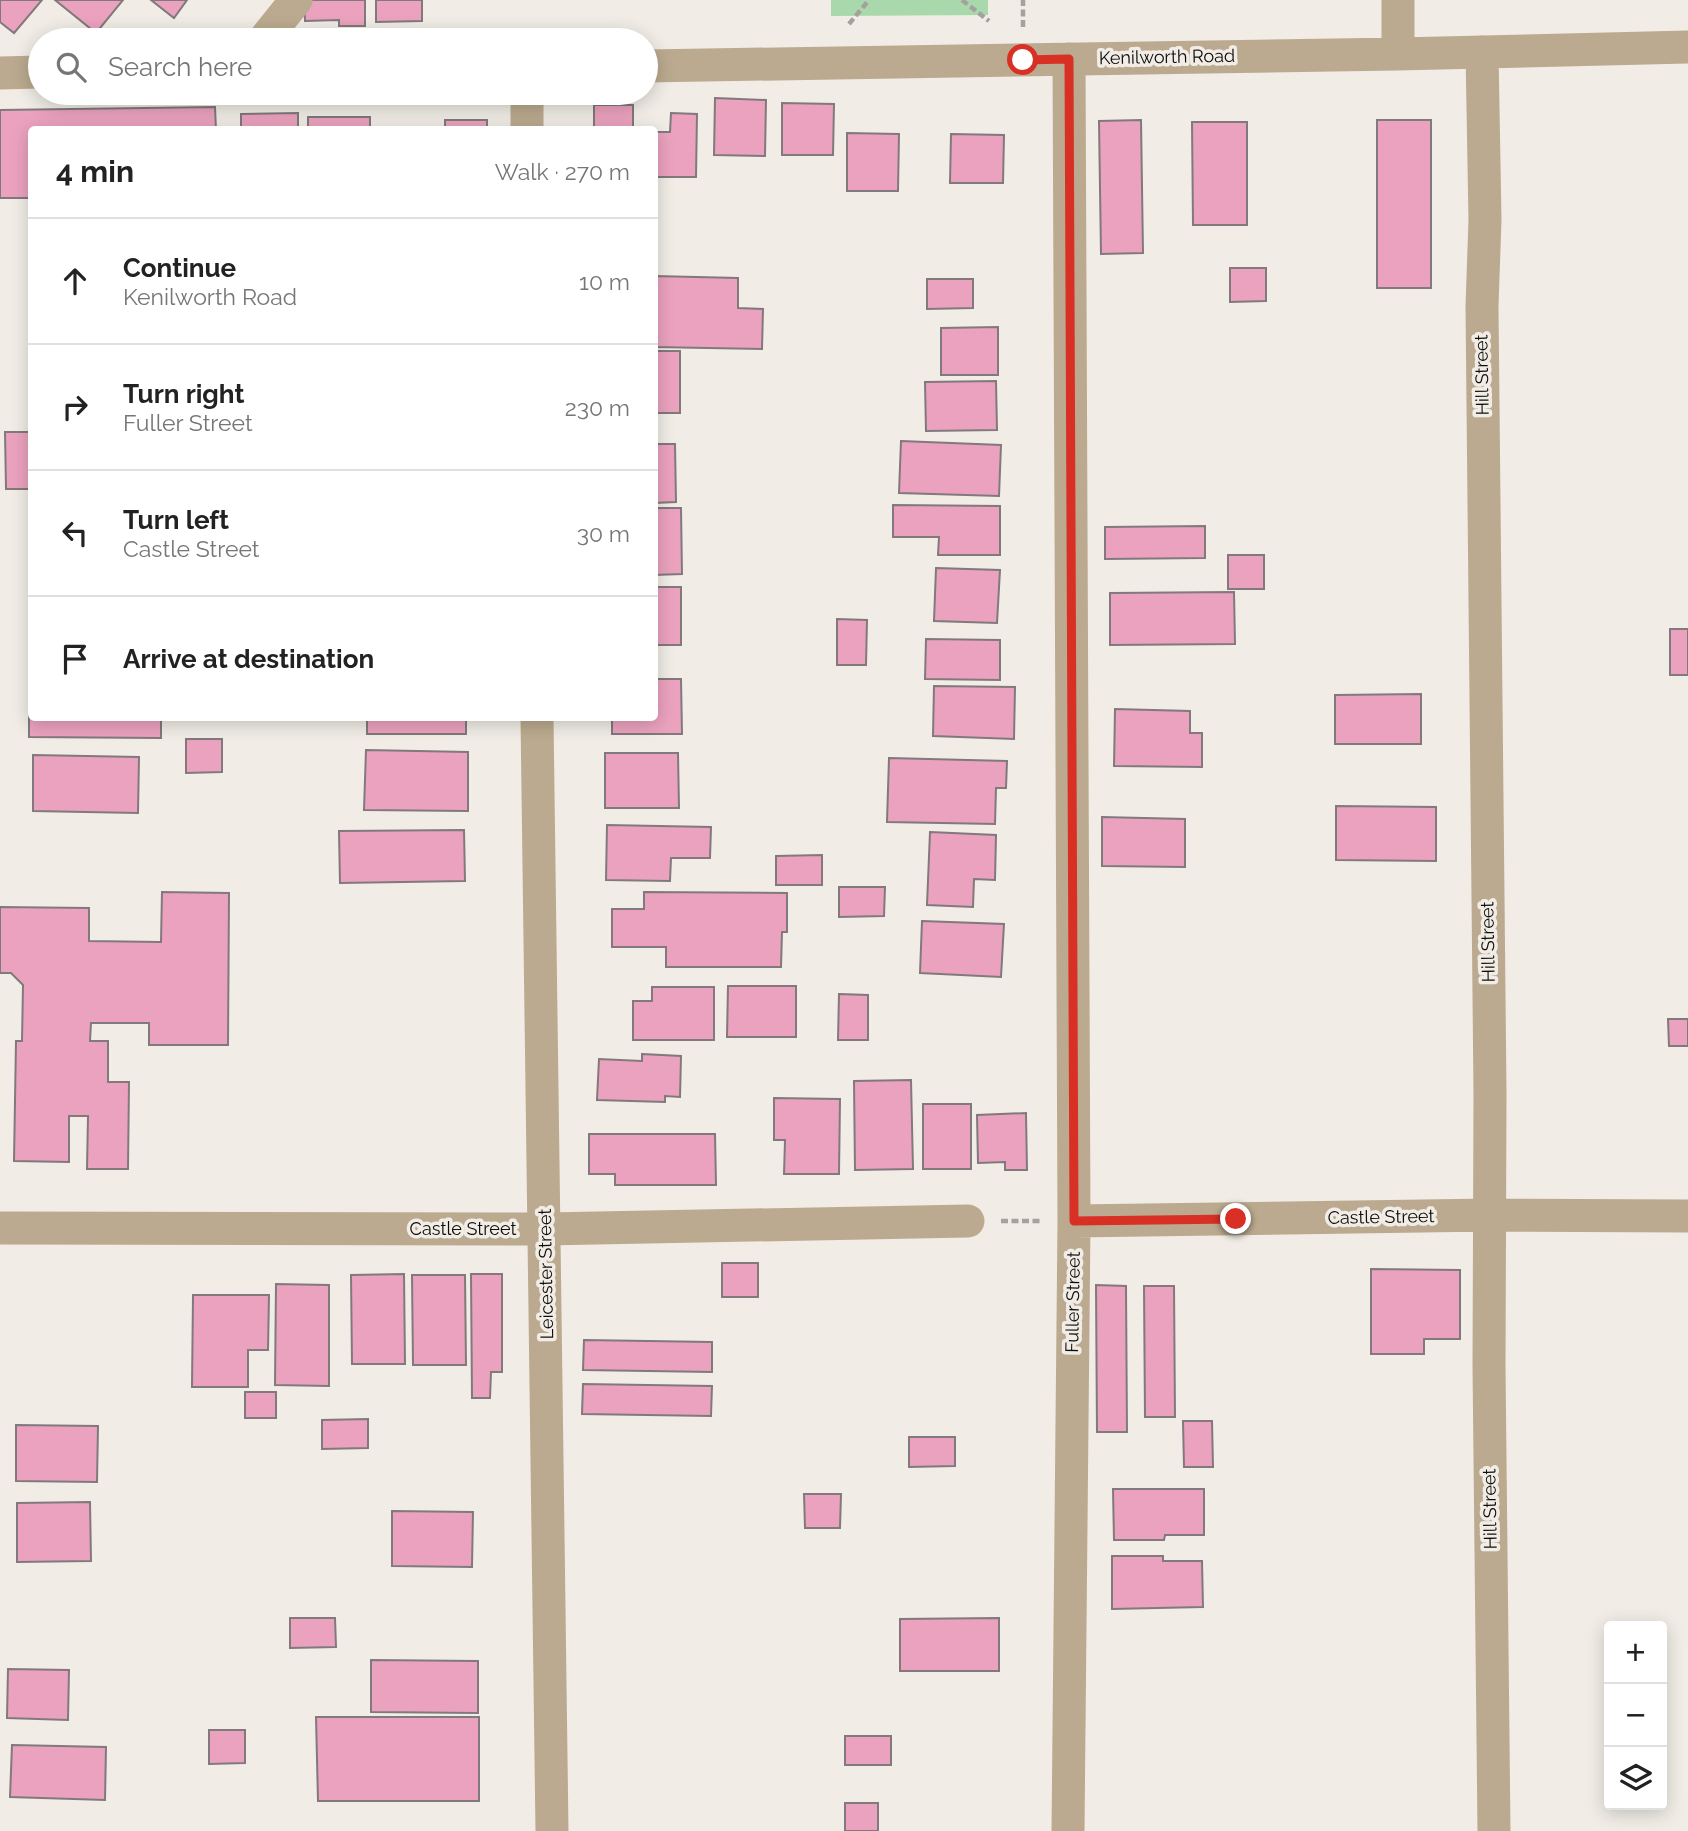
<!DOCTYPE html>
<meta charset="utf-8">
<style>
:root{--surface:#fff;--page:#f6f6f6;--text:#222;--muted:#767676;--line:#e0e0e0}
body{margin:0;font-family:Raleway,sans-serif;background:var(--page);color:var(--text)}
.controls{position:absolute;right:21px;bottom:21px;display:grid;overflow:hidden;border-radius:7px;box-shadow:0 4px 18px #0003}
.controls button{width:63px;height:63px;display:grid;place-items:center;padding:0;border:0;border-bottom:2px solid var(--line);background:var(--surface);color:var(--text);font:35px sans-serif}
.stop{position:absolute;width:21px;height:21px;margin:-16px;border:5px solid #d93025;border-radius:50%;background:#fff}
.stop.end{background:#d93025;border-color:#fff;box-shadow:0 2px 7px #0008}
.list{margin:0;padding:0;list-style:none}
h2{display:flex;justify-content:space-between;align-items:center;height:91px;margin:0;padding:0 28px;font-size:30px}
h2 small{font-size:23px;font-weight:400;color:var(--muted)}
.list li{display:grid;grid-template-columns:46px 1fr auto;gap:21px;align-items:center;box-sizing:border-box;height:126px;padding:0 28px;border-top:2px solid var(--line)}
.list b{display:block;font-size:26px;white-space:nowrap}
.list p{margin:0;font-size:23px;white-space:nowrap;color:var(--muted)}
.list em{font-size:23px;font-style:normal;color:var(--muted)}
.icon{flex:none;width:38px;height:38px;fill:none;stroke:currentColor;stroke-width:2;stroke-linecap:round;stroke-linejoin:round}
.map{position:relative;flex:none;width:1688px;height:1831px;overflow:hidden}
.search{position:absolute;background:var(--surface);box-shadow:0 4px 18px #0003;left:28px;top:28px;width:630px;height:77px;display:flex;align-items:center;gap:18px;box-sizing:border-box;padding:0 24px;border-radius:38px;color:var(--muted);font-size:26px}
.panel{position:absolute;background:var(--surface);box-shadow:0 4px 18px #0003;left:28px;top:126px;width:630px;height:595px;border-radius:7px}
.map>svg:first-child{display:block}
.green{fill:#a8d8ac}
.building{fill:#eba2be;stroke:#81797c;stroke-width:2}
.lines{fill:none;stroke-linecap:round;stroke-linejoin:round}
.path{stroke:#a5a29d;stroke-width:4.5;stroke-dasharray:7 3.5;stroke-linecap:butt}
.minor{stroke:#bbaa8f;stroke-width:33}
.route{stroke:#d93025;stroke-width:9}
.labels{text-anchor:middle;stroke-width:7;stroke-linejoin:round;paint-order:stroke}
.street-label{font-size:18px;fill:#0d0c0a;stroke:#f1ede6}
</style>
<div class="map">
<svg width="1688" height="1831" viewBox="0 0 1688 1831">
<rect width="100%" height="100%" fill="#f1ede6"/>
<path class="green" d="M 831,0 L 988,0 L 988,15 L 831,16 Z"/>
<path class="building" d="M 0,0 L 42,0 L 14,33 L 0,22 Z
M 55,0 L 123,0 L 96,33 Z
M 151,0 L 187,0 L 174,18 Z
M 304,0 L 365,0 L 365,26 L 339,26 L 339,20 L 305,21 Z
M 376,0 L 422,0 L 422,21 L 376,22 Z
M 715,98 L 766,100 L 765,156 L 714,155 Z
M 782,103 L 834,104 L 833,155 L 782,155 Z
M 594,105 L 633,105 L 633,130 L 594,130 Z
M 215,107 L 216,130 L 32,130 L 32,198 L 0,198 L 0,110 Z
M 298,113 L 298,130 L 241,130 L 241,114 Z
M 671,113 L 697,114 L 696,177 L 654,177 L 654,132 L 670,132 Z
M 308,117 L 370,117 L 370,130 L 308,130 Z
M 445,120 L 487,120 L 487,130 L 445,130 Z
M 1141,120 L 1143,253 L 1101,254 L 1099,121 Z
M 1377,120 L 1431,120 L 1431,288 L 1377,288 Z
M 1192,122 L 1247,122 L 1247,225 L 1193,225 Z
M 847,133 L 899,134 L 898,191 L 847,191 Z
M 951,134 L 1004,135 L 1003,183 L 950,183 Z
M 1230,268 L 1266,268 L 1266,301 L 1230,302 Z
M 654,276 L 738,278 L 738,308 L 763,309 L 762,349 L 654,347 Z
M 927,279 L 973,279 L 973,308 L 927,309 Z
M 998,327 L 998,375 L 941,375 L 941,328 Z
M 654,351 L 680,351 L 680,413 L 654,413 Z
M 996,381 L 997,430 L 926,431 L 925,382 Z
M 5,432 L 32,432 L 32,489 L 6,489 Z
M 901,441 L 1001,445 L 999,496 L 899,493 Z
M 654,444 L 675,444 L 676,502 L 654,503 Z
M 893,505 L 1000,506 L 1000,555 L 938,555 L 939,537 L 893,537 Z
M 654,508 L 681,508 L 682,574 L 654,575 Z
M 1205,526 L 1205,558 L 1105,559 L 1105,527 Z
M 1228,555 L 1264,555 L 1264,589 L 1228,589 Z
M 936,568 L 1000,570 L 997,623 L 934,621 Z
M 654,587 L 681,587 L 681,645 L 654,645 Z
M 1234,592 L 1235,644 L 1110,645 L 1110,593 Z
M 837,619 L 867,620 L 866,665 L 837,665 Z
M 1670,629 L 1688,629 L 1688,675 L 1670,675 Z
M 926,639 L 1000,640 L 1000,680 L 925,679 Z
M 29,674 L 32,674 L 32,718 L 161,718 L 161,738 L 29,737 Z
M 654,679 L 681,679 L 682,734 L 612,734 L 612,718 L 654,718 Z
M 934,686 L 1015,687 L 1014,739 L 933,736 Z
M 1421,694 L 1421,744 L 1335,744 L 1335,695 Z
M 1115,709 L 1190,711 L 1190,733 L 1202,733 L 1202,767 L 1114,766 Z
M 367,718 L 466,718 L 466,734 L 367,734 Z
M 186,739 L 222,739 L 222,772 L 186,773 Z
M 366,750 L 468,752 L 468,811 L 364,810 Z
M 605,753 L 678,753 L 679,808 L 605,808 Z
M 33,755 L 139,757 L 138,813 L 33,811 Z
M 889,758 L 1007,761 L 1006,788 L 996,788 L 995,824 L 887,822 Z
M 1336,806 L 1436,807 L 1436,861 L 1336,860 Z
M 1102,817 L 1185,819 L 1185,867 L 1102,866 Z
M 607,825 L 711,827 L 710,858 L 671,858 L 670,881 L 606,880 Z
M 464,830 L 465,881 L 340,883 L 339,831 Z
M 930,832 L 996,835 L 995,880 L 974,879 L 973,907 L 927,905 Z
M 822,855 L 822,885 L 776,885 L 776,856 Z
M 839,887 L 885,887 L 884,916 L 839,917 Z
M 162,892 L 229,893 L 228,1045 L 149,1045 L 149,1023 L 91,1023 L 90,1041 L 108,1041 L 108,1082 L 129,1082 L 128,1169 L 87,1169 L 88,1116 L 69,1116 L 69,1162 L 14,1161 L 16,1041 L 22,1041 L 23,985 L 11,973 L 0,973 L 0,907 L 89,908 L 89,941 L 161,942 Z
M 644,892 L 787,893 L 787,932 L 782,932 L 781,967 L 666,967 L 666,947 L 612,947 L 612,909 L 644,909 Z
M 922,921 L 1004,924 L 1001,977 L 920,973 Z
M 728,986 L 796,986 L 796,1037 L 727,1037 Z
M 652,987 L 714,987 L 714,1040 L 633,1040 L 633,1001 L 652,1001 Z
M 839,994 L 868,995 L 868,1040 L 838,1040 Z
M 1668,1019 L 1688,1019 L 1688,1046 L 1669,1046 Z
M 642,1054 L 681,1056 L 680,1097 L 665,1096 L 665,1102 L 597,1100 L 599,1059 L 642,1061 Z
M 911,1080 L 913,1169 L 855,1170 L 854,1081 Z
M 774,1098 L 840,1099 L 839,1174 L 784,1174 L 785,1140 L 774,1140 Z
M 923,1104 L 971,1104 L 971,1169 L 923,1169 Z
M 1026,1113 L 1027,1170 L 1005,1170 L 1005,1162 L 978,1163 L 977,1115 Z
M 589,1134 L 715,1134 L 716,1185 L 615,1185 L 615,1174 L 589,1174 Z
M 722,1263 L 758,1263 L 758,1297 L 722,1297 Z
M 1371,1269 L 1460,1270 L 1460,1339 L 1424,1339 L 1424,1354 L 1371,1354 Z
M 404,1274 L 405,1364 L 352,1364 L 351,1275 Z
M 471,1274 L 502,1274 L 502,1372 L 491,1372 L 490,1398 L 472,1398 Z
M 412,1275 L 465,1275 L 466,1365 L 413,1365 Z
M 276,1284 L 329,1285 L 329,1386 L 275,1385 Z
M 1096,1285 L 1126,1286 L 1127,1432 L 1097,1432 Z
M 1144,1286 L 1174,1286 L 1175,1417 L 1145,1417 Z
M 193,1295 L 269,1295 L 268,1350 L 248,1350 L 248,1387 L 192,1387 Z
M 584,1340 L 712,1342 L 712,1372 L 583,1370 Z
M 583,1384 L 712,1386 L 711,1416 L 582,1414 Z
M 245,1392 L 276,1392 L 276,1418 L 245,1418 Z
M 368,1419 L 368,1448 L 322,1449 L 322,1420 Z
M 1183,1421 L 1212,1421 L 1213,1467 L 1184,1467 Z
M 16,1425 L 98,1426 L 97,1482 L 16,1481 Z
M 909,1437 L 955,1437 L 955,1466 L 909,1467 Z
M 1113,1489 L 1204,1489 L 1204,1535 L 1165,1535 L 1164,1540 L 1114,1540 Z
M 804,1494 L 841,1494 L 840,1528 L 805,1528 Z
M 90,1502 L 91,1561 L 17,1562 L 17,1503 Z
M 392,1511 L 473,1512 L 472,1567 L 392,1566 Z
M 1112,1556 L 1163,1556 L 1163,1561 L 1202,1561 L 1203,1607 L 1112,1609 Z
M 290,1618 L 335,1618 L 336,1647 L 290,1648 Z
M 999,1618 L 999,1671 L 900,1671 L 900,1619 Z
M 371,1660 L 478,1661 L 478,1713 L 371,1712 Z
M 8,1669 L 69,1670 L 68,1720 L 7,1718 Z
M 316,1717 L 479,1717 L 479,1801 L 318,1801 Z
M 209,1730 L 245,1730 L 245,1763 L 209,1764 Z
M 845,1736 L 891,1736 L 891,1765 L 845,1765 Z
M 12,1745 L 106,1747 L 105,1800 L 10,1797 Z
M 845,1803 L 878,1803 L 878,1831 L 845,1831 Z"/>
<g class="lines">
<path class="path" d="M 962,0 L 989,21
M 849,24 L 869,0
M 1023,27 L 1023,0
M 1001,1221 L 1042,1221"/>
<path class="minor" d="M 1398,0 L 1398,54
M 264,40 L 296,0
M 1482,52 L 1485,220 L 1482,306 L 1490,1094 L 1489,1366 L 1494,1831
M 646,66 L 1398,54 L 1688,47
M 0,73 L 40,72
M 527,93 L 527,130
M 537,718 L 552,1831
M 1074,1221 L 1490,1215 L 1688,1216
M 0,1228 L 545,1229 L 968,1221
M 1068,1831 L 1074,1221 L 1069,59"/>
</g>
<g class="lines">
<path class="route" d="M 1023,60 L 1069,59 L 1074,1221 L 1236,1219"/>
</g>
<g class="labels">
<g class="street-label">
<text transform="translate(1167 57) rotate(-1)" y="6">Kenilworth Road</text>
<text transform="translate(1482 375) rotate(-91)" y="6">Hill Street</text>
<text transform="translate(1488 942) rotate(-91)" y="6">Hill Street</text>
<text transform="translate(1381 1217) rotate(-1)" y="6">Castle Street</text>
<text x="463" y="1235">Castle Street</text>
<text transform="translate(546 1274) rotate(-91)" y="6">Leicester Street</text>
<text transform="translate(1073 1302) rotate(-89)" y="6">Fuller Street</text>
<text transform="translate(1490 1509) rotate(-91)" y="6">Hill Street</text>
</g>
</g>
</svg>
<div class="controls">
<button>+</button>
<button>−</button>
<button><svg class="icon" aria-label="layers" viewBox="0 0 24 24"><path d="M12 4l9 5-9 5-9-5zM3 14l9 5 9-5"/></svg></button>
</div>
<div class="stop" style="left:1023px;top:60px"></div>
<div class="stop end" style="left:1236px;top:1219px"></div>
<div class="search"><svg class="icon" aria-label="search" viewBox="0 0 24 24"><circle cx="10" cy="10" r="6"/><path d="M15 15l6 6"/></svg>Search here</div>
<section class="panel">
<h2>4 min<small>Walk · 270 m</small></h2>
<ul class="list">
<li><svg class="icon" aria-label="ahead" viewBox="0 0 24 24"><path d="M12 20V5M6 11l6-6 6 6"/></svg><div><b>Continue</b><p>Kenilworth Road</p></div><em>10 m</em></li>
<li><svg class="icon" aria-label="right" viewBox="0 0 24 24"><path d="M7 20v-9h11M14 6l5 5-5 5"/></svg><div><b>Turn right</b><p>Fuller Street</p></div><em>230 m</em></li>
<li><svg class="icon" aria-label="left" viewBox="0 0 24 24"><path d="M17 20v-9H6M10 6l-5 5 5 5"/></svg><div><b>Turn left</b><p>Castle Street</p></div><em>30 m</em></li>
<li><svg class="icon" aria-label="arrive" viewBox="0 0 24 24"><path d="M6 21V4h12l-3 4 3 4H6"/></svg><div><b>Arrive at destination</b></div></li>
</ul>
</section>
</div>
